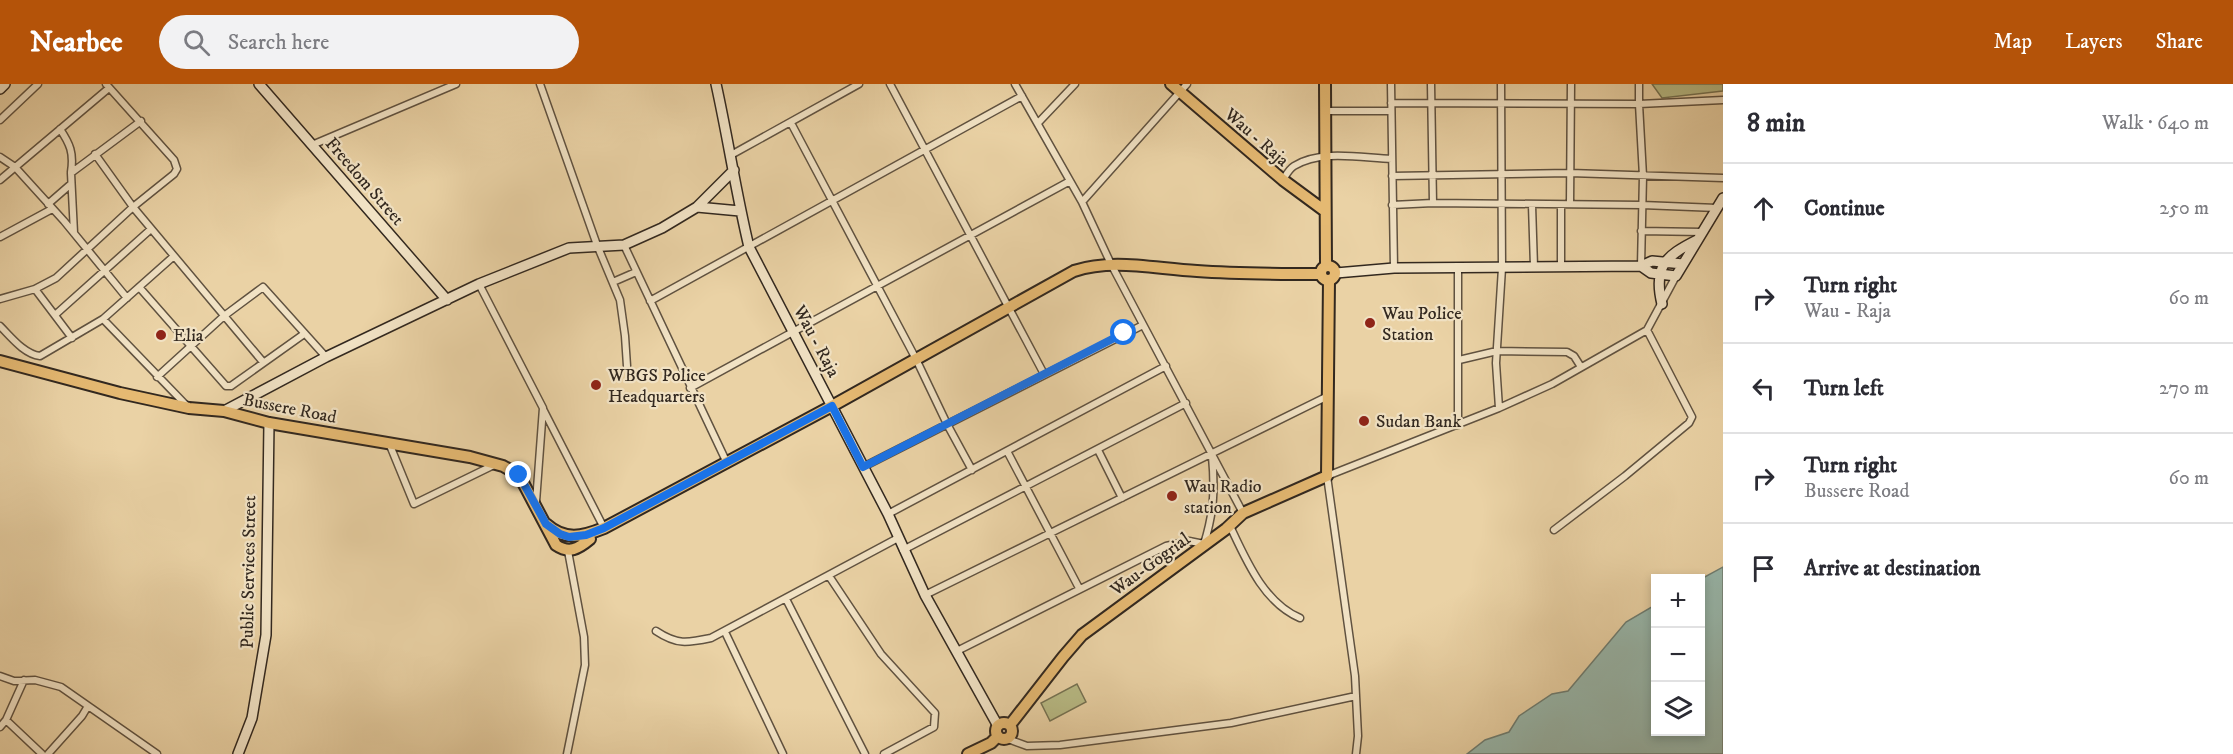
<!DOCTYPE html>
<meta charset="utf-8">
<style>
:root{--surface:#fff;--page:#f2f2f3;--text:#2b2b33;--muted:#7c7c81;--line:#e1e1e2;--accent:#b45309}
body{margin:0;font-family:"IM FELL DW Pica",serif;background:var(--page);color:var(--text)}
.controls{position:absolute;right:18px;bottom:18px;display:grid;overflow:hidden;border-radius:0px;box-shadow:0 3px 9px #0003}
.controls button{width:54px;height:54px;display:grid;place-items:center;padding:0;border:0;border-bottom:2px solid var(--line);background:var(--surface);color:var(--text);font:30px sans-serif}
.stop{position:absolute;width:18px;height:18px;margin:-14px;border:4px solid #1a73e8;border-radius:50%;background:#fff}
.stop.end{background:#1a73e8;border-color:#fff;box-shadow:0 2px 6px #0008}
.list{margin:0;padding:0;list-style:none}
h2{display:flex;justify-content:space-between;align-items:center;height:78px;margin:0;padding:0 24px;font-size:26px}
h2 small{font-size:20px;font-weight:400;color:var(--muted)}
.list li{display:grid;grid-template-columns:39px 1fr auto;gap:18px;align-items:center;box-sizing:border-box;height:90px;padding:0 24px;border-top:2px solid var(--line)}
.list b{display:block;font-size:22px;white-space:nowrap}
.list p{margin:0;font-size:20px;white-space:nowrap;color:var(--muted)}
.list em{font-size:20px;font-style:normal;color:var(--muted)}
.icon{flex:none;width:33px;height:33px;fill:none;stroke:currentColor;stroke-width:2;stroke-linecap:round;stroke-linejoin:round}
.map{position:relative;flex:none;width:1723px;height:670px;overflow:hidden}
header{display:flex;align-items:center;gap:36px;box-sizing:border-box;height:84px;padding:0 30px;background:var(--accent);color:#fff}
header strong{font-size:28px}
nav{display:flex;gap:33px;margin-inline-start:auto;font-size:21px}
.search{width:420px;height:54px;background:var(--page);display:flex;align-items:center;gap:15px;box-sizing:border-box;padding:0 21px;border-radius:33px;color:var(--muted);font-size:22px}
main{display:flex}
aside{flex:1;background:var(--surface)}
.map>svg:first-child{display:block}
.green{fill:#b8bb85;stroke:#757252;stroke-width:1.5}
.water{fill:#98b7ab;stroke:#6f7e73;stroke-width:1.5}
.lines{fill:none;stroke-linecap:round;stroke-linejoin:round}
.street-casing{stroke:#605240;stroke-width:9}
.secondary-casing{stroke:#32281f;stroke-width:12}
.primary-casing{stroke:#32281f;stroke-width:14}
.street{stroke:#f1e2c4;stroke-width:6}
.secondary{stroke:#f1e2c4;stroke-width:9}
.primary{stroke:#e5b972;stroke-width:10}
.route{stroke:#1a73e8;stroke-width:8}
.poi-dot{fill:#8f2418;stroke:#f1e2c4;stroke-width:2}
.labels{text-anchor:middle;stroke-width:4.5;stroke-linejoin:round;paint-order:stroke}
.street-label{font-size:18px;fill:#32281f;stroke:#f1e2c4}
.poi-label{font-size:18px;fill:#32281f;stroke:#f1e2c4;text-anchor:start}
</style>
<header>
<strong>Nearbee</strong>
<div class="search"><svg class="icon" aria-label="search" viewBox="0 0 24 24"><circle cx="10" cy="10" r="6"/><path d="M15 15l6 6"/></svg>Search here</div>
<nav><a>Map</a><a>Layers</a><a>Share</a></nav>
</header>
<main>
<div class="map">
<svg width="1723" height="670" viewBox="0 0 1723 670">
<rect width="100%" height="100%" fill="#ead2a5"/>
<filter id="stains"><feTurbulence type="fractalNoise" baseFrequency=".00333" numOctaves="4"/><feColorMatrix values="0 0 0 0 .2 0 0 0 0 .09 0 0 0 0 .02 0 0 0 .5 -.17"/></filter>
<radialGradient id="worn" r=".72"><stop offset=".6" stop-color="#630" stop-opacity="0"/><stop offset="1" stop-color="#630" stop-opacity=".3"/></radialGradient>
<path class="green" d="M 1652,0 L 1723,0 L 1723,7 L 1662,14 Z
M 1077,600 L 1086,618 L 1050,637 L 1041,619 Z"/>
<path class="water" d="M 1723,483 L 1723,670 L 1467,670 L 1485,656 L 1509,648 L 1519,632 L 1552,610 L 1568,607 L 1626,538 L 1655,521 L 1656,648 L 1700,648 L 1701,495 Z"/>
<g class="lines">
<g class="street-casing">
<path id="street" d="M 540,0 L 597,161 L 620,216 L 625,252 L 627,282
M 890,0 L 1044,290
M 1015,0 L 1082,118 L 1111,180 L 1243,429
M 1391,0 L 1394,184
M 1431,0 L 1433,119
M 1639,0 L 1639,20 L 1723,16
M 1391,19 L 1639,20 L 1643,92 L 1641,182
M 1325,27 L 1391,27
M 0,36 L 38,0
M 791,39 L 916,275 L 947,340 L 972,386
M 1038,39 L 1075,0
M 60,45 C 70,60 74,69 71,88
M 312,61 L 456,0
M 95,70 L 133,123 L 263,278
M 731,71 L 859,0
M 0,73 L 15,83 L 64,137 L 127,214
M 1392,92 L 1570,89 L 1723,94
M 0,96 L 109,4
M 1283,96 C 1286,91 1289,85 1294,82 C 1321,65 1362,74 1392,75
M 1082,118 L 1187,0
M 48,120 L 71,100
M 1570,120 L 1571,0
M 1392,121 L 1433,119 L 1642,121 L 1717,124
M 1532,121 L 1534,183
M 1641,147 L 1702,148
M 74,149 L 71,89 L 141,37
M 0,153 L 52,125
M 624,161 L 727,379
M 1561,183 L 1561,121
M 1458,184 L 1458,341
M 613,198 L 636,188
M 479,200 L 543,324 L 536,418
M 139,203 L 226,302 L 231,302 L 304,250
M 35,205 L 72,254
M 0,215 L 35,205 L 56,194 L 133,123 L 174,90 L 177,85 L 174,76 L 106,0
M 650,217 L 1022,12
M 55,231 L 151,145
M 103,235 L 186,321
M 0,242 C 11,253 24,270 40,272 L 103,235 L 174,172
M 1459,276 L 1497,267 L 1567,268 L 1574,272 L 1581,283
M 157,293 L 224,232 L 263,203 L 326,273
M 690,304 L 1070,97
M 1499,324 L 1496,279 L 1502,184 L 1501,0
M 543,325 L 604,444
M 389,359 L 414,420 L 496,380
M 1098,366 L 1122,414
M 1007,367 L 1079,504
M 863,383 L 1143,241
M 888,430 L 1166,282
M 1230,442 C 1246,476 1264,519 1300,534
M 1554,446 L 1625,392 L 1689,339 L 1692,333 L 1647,246
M 903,466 L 1186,319
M 829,492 L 881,570 L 935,629 L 934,643 L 884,670
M 925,511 L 1328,312
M 786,515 L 865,670
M 656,547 C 677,561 687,559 711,554 L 898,454
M 725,548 L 783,670
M 957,567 L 1166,462 L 1189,457 L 1204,460 C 1214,428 1215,405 1212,372
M 0,592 L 14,597 L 35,596 L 61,603 L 157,670
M 6,636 L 42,670
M 0,643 L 6,636 L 24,596
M 1008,655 L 1027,662 L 1060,661 L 1231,639 L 1356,612
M 48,670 L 82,632 L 88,622
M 567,670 L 585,581 L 584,553 L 568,467
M 1356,670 L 1358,652 L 1355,592 L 1327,392 L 1499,324 L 1552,300 L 1647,246 L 1676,192"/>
</g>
<g class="secondary-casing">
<path id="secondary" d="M 259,0 L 447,216
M 716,0 C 728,54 736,109 749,163 L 888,430 L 925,511 L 998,642
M 0,5 L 5,0
M 697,123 L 734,86
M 1641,182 L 1651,189 L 1676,192 L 1723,114
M 1336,189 L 1394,184 L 1641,182 L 1652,177 L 1683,180
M 1662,220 C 1653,183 1665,172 1697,156
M 224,327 L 326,273 L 479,200 L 569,164 L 624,161 L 662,144 L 697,123 L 740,127
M 238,670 L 252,634 L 266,551 L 269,339"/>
</g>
<g class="primary-casing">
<path id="primary" d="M 1171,0 L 1283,96 L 1325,127
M 1325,0 L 1326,181
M1321 189a7 7 0 1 1 14 0a7 7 0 1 1-14 0Z
M 0,277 L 120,309 L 189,324 L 224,327 L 269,339 L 470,373 L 503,382 L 519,391 L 556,461 C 569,470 578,465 590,455 L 586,451
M 546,440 C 565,457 582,453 604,444 L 832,322 L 1074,187 C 1113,174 1156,185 1197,187 C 1238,190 1280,190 1321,190
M996 647a8 8 0 1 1 16 0a8 8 0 1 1-16 0Z
M 1010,641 L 1063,573 L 1082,551 L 1226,445 L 1243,429 L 1327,392 L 1329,196
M 968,670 L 991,659 L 998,652"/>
</g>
<use href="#street" class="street"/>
<use href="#secondary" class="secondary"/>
<use href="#primary" class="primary"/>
</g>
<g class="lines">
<path class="route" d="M 519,391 L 546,440 L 560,450 L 569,453 L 586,451 L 604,444 L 832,322 L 863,383 L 1124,249"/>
</g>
<g class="poi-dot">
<circle cx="1370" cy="239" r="6"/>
<circle cx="161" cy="251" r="6"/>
<circle cx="596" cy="301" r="6"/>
<circle cx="1364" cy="337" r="6"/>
<circle cx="1172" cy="412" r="6"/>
</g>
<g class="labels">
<g class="street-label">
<text transform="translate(1257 53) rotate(41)" y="6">Wau - Raja</text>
<text transform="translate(365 97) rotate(49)" y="6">Freedom Street</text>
<text transform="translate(817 257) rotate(62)" y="6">Wau - Raja</text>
<text transform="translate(290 324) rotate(11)" y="6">Bussere Road</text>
<text transform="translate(1150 480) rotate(-36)" y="6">Wau-Gogrial</text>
<text transform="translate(248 488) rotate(-89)" y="6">Public Services Street</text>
</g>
<g class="poi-label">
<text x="1382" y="235">Wau Police<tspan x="1382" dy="21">Station</tspan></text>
<text x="173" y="257">Elia</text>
<text x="608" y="297">WBGS Police<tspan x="608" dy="21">Headquarters</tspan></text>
<text x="1376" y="343">Sudan Bank</text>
<text x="1184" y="408">Wau Radio<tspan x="1184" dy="21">station</tspan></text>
</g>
</g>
<rect width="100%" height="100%" filter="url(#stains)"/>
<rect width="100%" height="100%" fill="url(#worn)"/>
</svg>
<div class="controls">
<button>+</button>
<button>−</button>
<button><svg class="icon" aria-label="layers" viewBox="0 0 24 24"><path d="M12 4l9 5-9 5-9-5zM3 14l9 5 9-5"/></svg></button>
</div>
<div class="stop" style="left:1124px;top:249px"></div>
<div class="stop end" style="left:519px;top:391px"></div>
</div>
<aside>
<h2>8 min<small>Walk · 640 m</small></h2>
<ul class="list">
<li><svg class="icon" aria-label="ahead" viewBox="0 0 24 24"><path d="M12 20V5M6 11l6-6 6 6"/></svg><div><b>Continue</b></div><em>250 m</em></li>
<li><svg class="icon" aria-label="right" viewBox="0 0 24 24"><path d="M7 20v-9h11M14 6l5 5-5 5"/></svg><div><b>Turn right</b><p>Wau - Raja</p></div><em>60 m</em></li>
<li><svg class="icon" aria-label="left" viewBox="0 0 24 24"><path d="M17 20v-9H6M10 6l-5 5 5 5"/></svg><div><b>Turn left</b></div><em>270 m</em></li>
<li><svg class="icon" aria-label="right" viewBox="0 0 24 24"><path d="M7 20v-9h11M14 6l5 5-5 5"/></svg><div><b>Turn right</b><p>Bussere Road</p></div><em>60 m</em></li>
<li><svg class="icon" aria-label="arrive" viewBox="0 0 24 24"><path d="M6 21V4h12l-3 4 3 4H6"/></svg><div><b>Arrive at destination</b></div></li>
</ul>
</aside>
</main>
